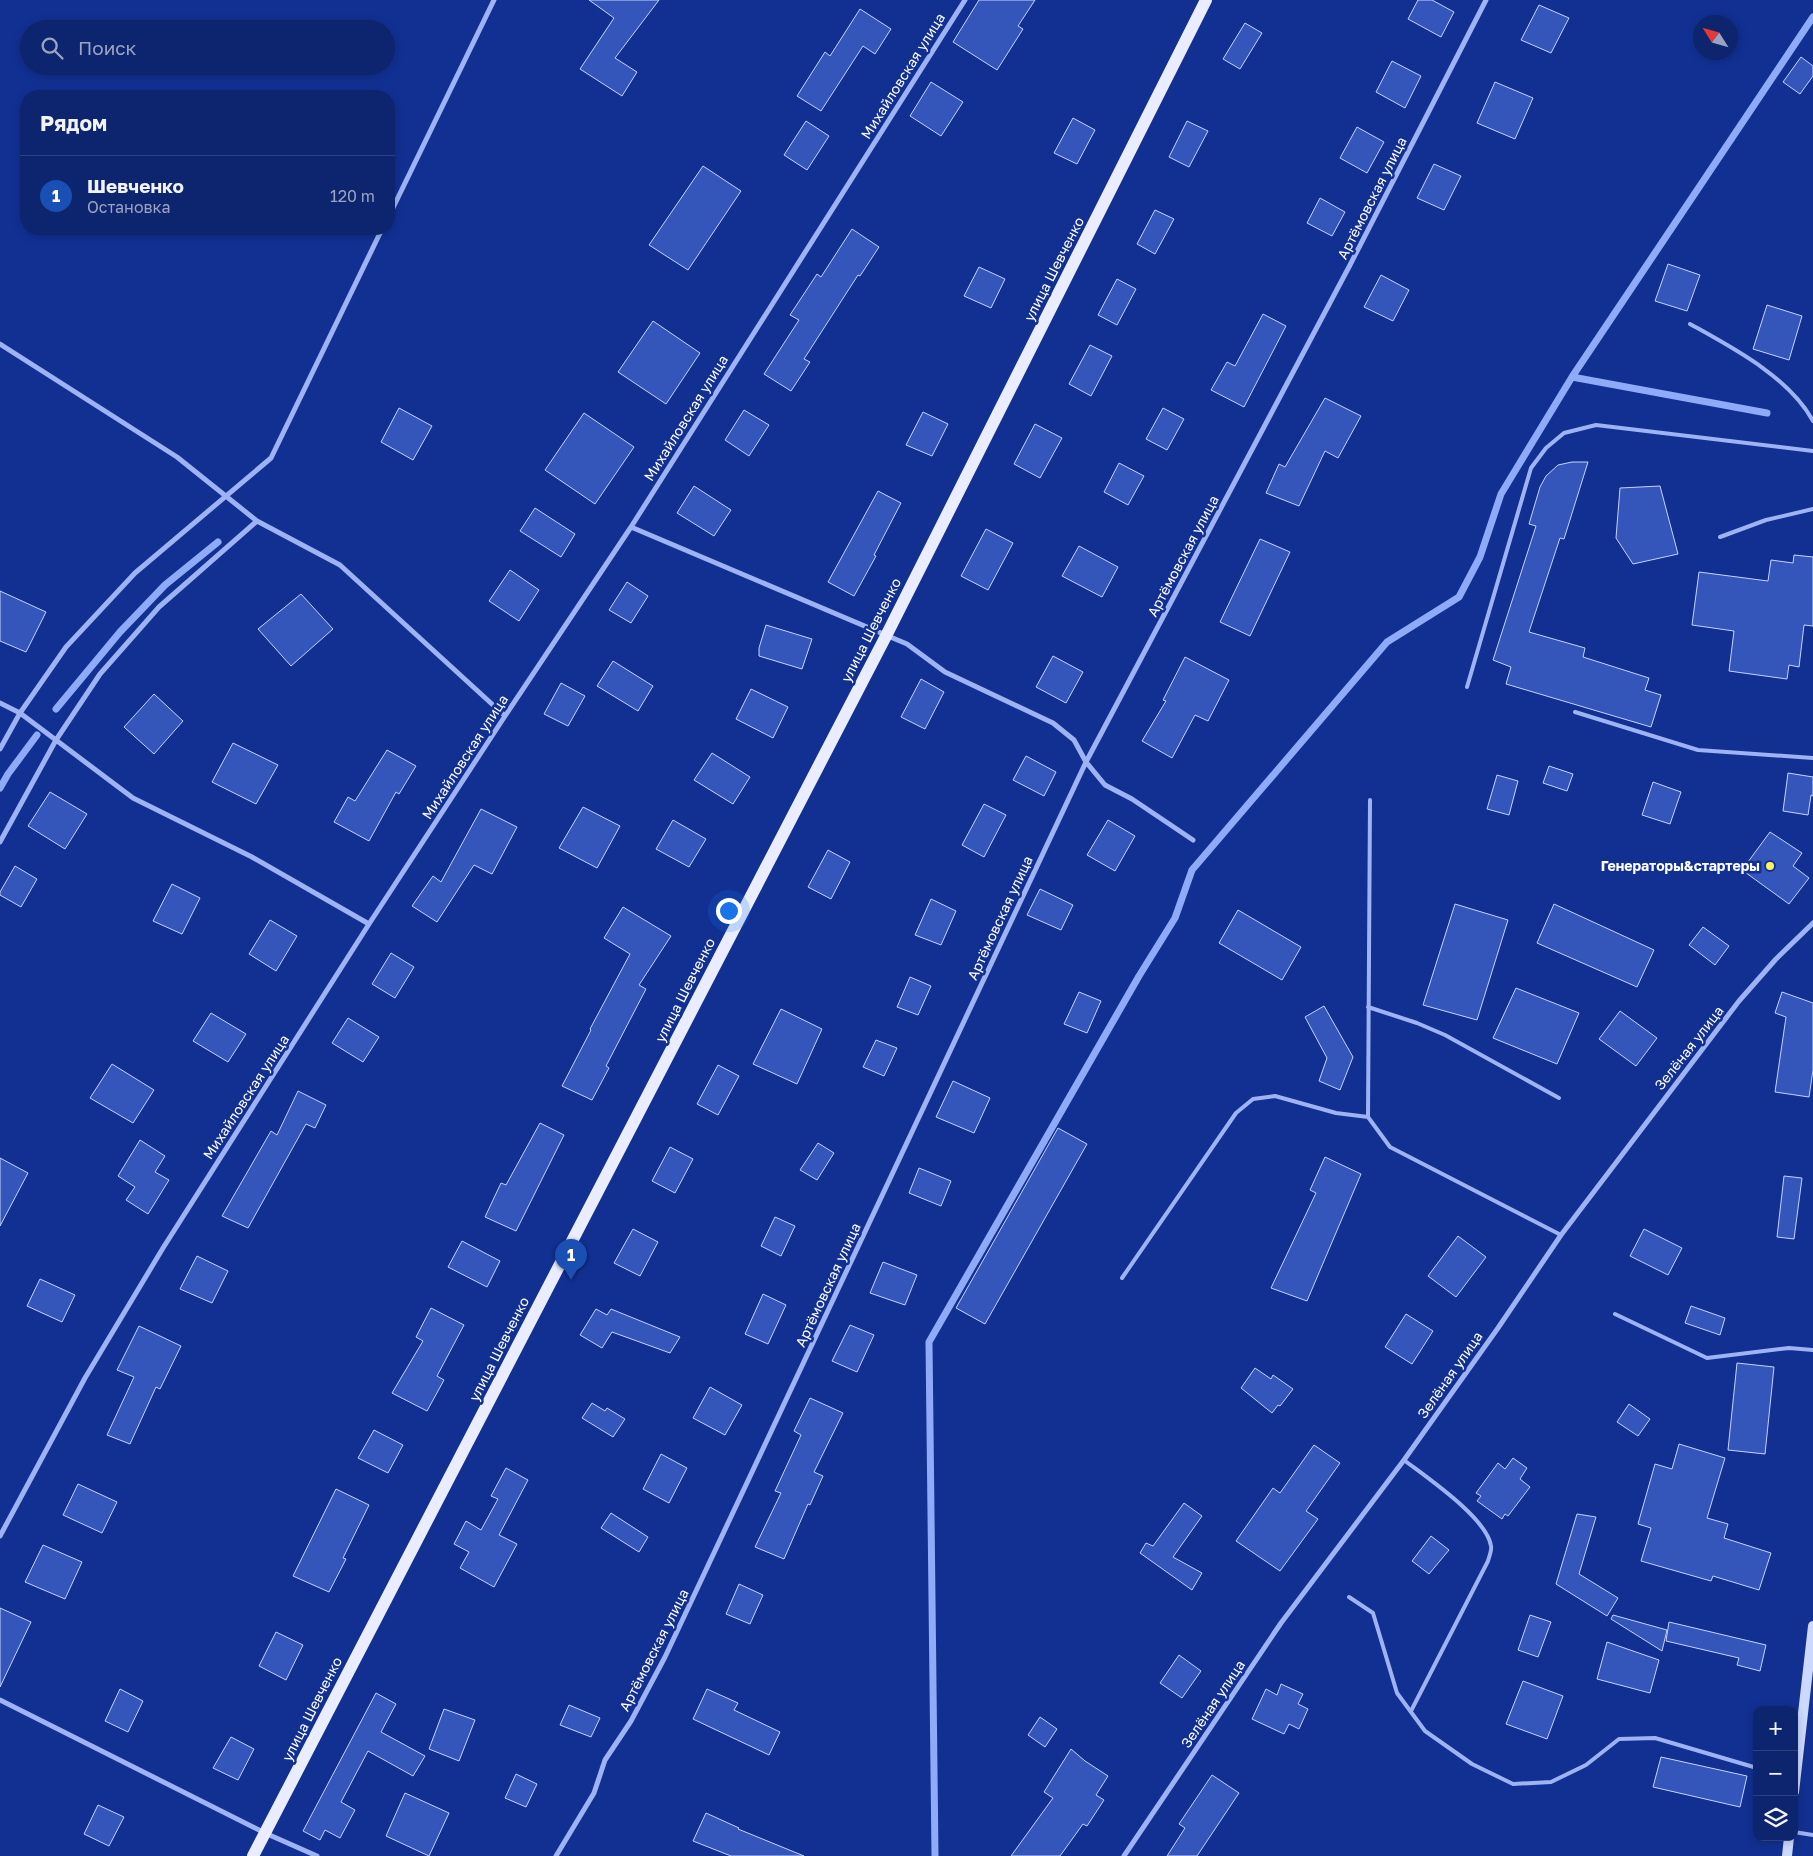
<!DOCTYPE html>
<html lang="ru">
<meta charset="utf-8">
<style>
:root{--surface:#0d246e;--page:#162c73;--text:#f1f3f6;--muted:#9aa4c2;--line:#2d4181;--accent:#8bbbb9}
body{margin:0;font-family:"Golos Text",sans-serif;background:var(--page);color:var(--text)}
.controls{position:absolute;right:15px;bottom:15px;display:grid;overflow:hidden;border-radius:10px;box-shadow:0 2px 8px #0003}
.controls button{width:45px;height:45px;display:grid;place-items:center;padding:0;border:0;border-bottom:1px solid var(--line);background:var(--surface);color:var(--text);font:25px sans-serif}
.compass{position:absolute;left:1693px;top:15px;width:45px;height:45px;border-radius:50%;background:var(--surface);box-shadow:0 2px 8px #0003;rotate:307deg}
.you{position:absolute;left:728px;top:910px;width:18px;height:18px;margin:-12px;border:4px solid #fff;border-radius:50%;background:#1a73e8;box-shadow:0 0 0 8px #1a73e833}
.badge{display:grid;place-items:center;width:32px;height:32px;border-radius:50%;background:var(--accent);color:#fff;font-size:16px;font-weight:700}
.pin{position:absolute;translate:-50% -41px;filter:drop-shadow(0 1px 2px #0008)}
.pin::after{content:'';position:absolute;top:26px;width:18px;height:15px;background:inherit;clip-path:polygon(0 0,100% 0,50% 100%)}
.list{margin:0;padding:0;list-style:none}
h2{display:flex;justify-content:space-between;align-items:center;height:65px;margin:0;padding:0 20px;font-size:21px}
h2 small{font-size:16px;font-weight:400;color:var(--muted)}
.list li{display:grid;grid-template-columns:32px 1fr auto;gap:15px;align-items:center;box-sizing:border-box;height:80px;padding:0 20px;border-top:1px solid var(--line)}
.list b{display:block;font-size:19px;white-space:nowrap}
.list p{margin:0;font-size:16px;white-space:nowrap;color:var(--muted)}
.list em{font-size:16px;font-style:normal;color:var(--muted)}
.icon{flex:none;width:28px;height:28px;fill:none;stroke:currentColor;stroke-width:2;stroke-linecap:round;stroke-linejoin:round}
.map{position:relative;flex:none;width:1813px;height:1856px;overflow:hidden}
.search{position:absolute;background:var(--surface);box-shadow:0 2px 8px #0003;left:20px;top:20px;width:375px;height:55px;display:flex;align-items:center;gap:12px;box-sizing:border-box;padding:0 18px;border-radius:28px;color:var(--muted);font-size:19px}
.panel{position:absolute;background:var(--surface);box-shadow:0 2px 8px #0003;left:20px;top:90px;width:375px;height:145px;border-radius:20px}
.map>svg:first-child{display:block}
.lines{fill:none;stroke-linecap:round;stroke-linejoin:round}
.stream{stroke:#8faaf6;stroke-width:7}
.building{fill:#3456ba;stroke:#c5d3fd}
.lane{stroke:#9db3f3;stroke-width:4}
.street{stroke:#9db3f3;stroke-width:5}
.secondary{stroke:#ccd8fd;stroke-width:10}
.primary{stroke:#e9edff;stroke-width:12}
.poi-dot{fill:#fff05f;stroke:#113092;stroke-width:2}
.labels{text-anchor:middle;stroke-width:5;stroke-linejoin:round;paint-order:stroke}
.street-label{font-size:14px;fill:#fff;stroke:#113092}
.poi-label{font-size:14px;font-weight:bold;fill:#fff;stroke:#113092;text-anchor:end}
</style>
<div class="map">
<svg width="1813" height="1856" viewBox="0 0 1813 1856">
<rect width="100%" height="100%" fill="#113092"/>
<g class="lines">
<path class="stream" d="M 1572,377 L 1767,413
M 56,709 L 120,632 L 165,585 L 218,542
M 0,788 L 8,774 L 37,735
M 935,1856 L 929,1342 L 1139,976 L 1175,918 L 1192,870 L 1387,642 L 1459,597 L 1480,557 L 1501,494 L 1572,377 L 1813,17"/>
</g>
<path class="building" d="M 589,0 L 659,0 L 615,58 L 637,72 L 622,96 L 580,69 L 614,18 Z
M 979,0 L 1035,0 L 1018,26 L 1023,29 L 997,70 L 953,42 Z
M 1418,0 L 1432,0 L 1454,12 L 1441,37 L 1408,19 Z
M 1539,5 L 1569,18 L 1551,53 L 1521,40 Z
M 860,9 L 891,29 L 875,54 L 863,46 L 821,111 L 797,96 L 825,52 L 830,56 Z
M 1245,23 L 1262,33 L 1240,69 L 1223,59 Z
M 1801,57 L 1813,66 L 1813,76 L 1800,94 L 1783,82 Z
M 1392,61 L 1421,76 L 1405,108 L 1376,92 Z
M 931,82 L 963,102 L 941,136 L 910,116 Z
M 1495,82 L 1533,98 L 1515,139 L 1477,123 Z
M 1073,118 L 1095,130 L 1077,164 L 1054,153 Z
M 806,121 L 829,136 L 807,170 L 784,155 Z
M 1187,121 L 1208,131 L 1189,167 L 1169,157 Z
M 1357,127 L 1384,142 L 1367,173 L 1340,158 Z
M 1434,164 L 1461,176 L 1444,210 L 1417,198 Z
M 703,166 L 741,191 L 688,270 L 649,245 Z
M 1320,198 L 1345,212 L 1332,236 L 1307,223 Z
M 1155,210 L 1174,219 L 1155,254 L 1137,244 Z
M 852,229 L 879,247 L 860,276 L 858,275 L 804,359 L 810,362 L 791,391 L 764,374 L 799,320 L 790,315 L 817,274 L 821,277 Z
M 1668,264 L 1700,275 L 1687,311 L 1655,301 Z
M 979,267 L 1005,279 L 991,308 L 964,296 Z
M 1381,275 L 1409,290 L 1393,321 L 1364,307 Z
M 1117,279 L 1136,289 L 1117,325 L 1098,315 Z
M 1767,305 L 1802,316 L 1789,360 L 1753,349 Z
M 1263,314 L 1286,326 L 1244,407 L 1211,390 L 1227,362 L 1235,366 Z
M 653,321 L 700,353 L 666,404 L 618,372 Z
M 1090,345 L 1112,356 L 1091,396 L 1069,384 Z
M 1325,398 L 1361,416 L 1338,458 L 1325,451 L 1299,506 L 1266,493 L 1279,464 L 1285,467 Z
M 399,408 L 432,426 L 413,460 L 381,442 Z
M 1163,408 L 1184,419 L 1167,450 L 1146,439 Z
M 744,410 L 769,425 L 749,456 L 725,440 Z
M 923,412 L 948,424 L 932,456 L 906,445 Z
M 584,413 L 634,447 L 595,504 L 545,470 Z
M 1035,424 L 1062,438 L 1040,478 L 1014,464 Z
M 1572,462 L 1588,462 L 1564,539 L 1560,538 L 1529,632 L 1585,648 L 1583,657 L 1649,678 L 1645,690 L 1661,695 L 1651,727 L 1506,684 L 1511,667 L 1493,660 L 1536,526 L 1529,524 L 1540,487 L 1546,476 L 1558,465 Z
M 1119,463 L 1144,476 L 1128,505 L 1104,492 Z
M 694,486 L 731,510 L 714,536 L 677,513 Z
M 1660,486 L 1678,554 L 1633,564 L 1616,538 L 1620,488 Z
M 878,491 L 901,503 L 874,555 L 876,556 L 854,596 L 828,582 Z
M 535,508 L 575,534 L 561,557 L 520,531 Z
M 986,529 L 1013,543 L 988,590 L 961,576 Z
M 1260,539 L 1290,552 L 1250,636 L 1220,622 Z
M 1079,546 L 1118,567 L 1102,597 L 1062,576 Z
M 1794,555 L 1813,557 L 1813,626 L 1804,625 L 1799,667 L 1789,665 L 1787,679 L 1729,671 L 1734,631 L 1692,625 L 1699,572 L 1768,581 L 1771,560 L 1793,563 Z
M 510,570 L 539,590 L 519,621 L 489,601 Z
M 627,582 L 648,596 L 631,623 L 609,610 Z
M 0,591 L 46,612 L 26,652 L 0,641 Z
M 301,594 L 333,629 L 291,666 L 258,629 Z
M 766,625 L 812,639 L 802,669 L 759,656 L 759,648 Z
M 1053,656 L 1083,672 L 1066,703 L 1036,687 Z
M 1185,657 L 1229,680 L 1208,721 L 1195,715 L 1172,758 L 1142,741 L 1166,701 L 1163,700 Z
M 613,661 L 653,686 L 638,711 L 597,686 Z
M 921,679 L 944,692 L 925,729 L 901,717 Z
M 561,683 L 585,696 L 568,726 L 544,714 Z
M 751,689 L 788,707 L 773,738 L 736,719 Z
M 154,694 L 183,721 L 154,754 L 124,727 Z
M 233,743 L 278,765 L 256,804 L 212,782 Z
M 387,750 L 416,766 L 399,794 L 396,792 L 369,841 L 334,822 L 348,797 L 355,801 Z
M 712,753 L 750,777 L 733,804 L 694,780 Z
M 1026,756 L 1056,772 L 1044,796 L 1013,780 Z
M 1549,766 L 1573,774 L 1567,791 L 1543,783 Z
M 1788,773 L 1813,777 L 1813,796 L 1811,795 L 1808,815 L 1783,811 Z
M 1497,775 L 1518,781 L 1509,815 L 1487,809 Z
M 1653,782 L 1681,792 L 1670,824 L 1642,815 Z
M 50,792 L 87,814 L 65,849 L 28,826 Z
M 984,804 L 1006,815 L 984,857 L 962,845 Z
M 583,807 L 620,826 L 597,868 L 559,848 Z
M 481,809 L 517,827 L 492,874 L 474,865 L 437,922 L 412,906 L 433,876 L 441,882 Z
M 673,820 L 706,839 L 689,867 L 656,849 Z
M 1108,820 L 1135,836 L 1115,871 L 1087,855 Z
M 1770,832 L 1802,853 L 1793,866 L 1809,878 L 1789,904 L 1742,870 Z
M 828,850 L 850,862 L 831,899 L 808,887 Z
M 15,866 L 37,879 L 21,907 L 0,895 L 0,892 Z
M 172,884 L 200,898 L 182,934 L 153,921 Z
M 1040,889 L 1073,905 L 1061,930 L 1027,915 Z
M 931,899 L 956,911 L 941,945 L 915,935 Z
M 1455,904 L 1508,920 L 1477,1020 L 1423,1005 Z
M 1554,904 L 1654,950 L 1637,987 L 1537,943 Z
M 623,907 L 671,936 L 639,985 L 646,989 L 606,1066 L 609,1068 L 592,1100 L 562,1086 L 591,1030 L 590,1029 L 630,954 L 604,938 Z
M 1238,910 L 1301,947 L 1282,980 L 1219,943 Z
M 270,920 L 297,936 L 276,971 L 249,954 Z
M 1703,927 L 1729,946 L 1715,965 L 1689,945 Z
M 391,953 L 414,967 L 395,998 L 372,984 Z
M 910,977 L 931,986 L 918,1015 L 897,1007 Z
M 1516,988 L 1579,1013 L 1557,1064 L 1493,1038 Z
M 1079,992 L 1101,1001 L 1087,1033 L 1064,1024 Z
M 1782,992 L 1813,1003 L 1813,1070 L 1809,1097 L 1775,1092 L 1786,1017 L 1775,1013 Z
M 1324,1006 L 1353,1057 L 1340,1090 L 1319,1081 L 1327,1058 L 1305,1017 Z
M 781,1009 L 822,1029 L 797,1084 L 753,1064 Z
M 1620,1011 L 1657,1038 L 1636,1066 L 1599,1039 Z
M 211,1013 L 246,1034 L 228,1062 L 193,1041 Z
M 348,1018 L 379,1037 L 363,1062 L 332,1043 Z
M 876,1040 L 897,1048 L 884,1076 L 863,1067 Z
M 112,1064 L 154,1090 L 133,1123 L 90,1098 Z
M 718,1065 L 739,1076 L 718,1115 L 697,1104 Z
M 953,1081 L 990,1098 L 974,1133 L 936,1117 Z
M 298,1091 L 326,1105 L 315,1128 L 306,1124 L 248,1228 L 222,1216 L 271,1131 L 277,1135 Z
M 540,1123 L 564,1135 L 516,1231 L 485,1217 L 501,1183 L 506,1185 Z
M 1058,1128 L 1087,1144 L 985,1324 L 956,1308 Z
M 140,1140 L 165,1156 L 155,1172 L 169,1180 L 148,1214 L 126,1200 L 135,1187 L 118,1176 Z
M 818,1143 L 834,1153 L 817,1180 L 800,1170 Z
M 670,1147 L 693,1159 L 675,1193 L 652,1181 Z
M 1325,1157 L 1361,1174 L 1307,1301 L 1271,1288 L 1316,1193 L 1310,1190 Z
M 0,1158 L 28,1173 L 0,1226 Z
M 919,1168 L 951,1181 L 941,1206 L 909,1193 Z
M 1784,1176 L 1802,1178 L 1794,1239 L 1777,1237 Z
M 775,1217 L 795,1226 L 781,1256 L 761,1246 Z
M 633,1229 L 658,1242 L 640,1276 L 614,1263 Z
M 1644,1229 L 1682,1248 L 1668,1275 L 1630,1256 Z
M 1458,1236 L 1486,1257 L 1456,1297 L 1428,1276 Z
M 462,1241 L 500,1261 L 487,1287 L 448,1267 Z
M 197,1256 L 228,1271 L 212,1303 L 180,1289 Z
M 883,1262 L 917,1275 L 905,1305 L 870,1293 Z
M 40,1279 L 75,1295 L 62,1322 L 27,1306 Z
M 763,1294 L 786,1305 L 768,1344 L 745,1334 Z
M 1691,1306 L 1725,1318 L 1720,1335 L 1685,1323 Z
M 431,1308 L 464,1325 L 437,1376 L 444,1380 L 427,1411 L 392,1393 L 423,1341 L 416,1337 Z
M 596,1309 L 607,1315 L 611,1309 L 680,1337 L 670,1353 L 612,1332 L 602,1348 L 580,1335 Z
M 1406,1314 L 1433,1331 L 1412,1364 L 1385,1347 Z
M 850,1325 L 874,1335 L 857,1372 L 832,1361 Z
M 139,1326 L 181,1346 L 160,1389 L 156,1387 L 130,1444 L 107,1435 L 134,1377 L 117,1370 Z
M 1737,1363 L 1774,1367 L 1765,1454 L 1728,1450 Z
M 1255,1368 L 1271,1379 L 1273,1375 L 1293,1389 L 1280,1406 L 1278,1405 L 1272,1413 L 1241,1388 Z
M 710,1387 L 742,1405 L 725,1435 L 693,1418 Z
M 810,1398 L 843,1413 L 814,1472 L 823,1476 L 810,1505 L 808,1504 L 784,1559 L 755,1547 L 781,1493 L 775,1491 L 801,1435 L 794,1431 Z
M 592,1403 L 605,1411 L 607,1408 L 625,1419 L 613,1437 L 582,1418 Z
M 1629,1404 L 1650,1419 L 1638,1436 L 1617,1422 Z
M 374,1430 L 403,1445 L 388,1473 L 358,1458 Z
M 1679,1444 L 1725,1458 L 1707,1518 L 1728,1524 L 1724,1538 L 1771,1553 L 1759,1590 L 1713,1576 L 1711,1581 L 1641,1561 L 1651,1528 L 1638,1524 L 1655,1464 L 1672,1469 Z
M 1314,1445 L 1340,1463 L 1306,1511 L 1318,1519 L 1280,1571 L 1236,1541 L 1273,1488 L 1280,1493 Z
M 661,1454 L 687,1468 L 669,1503 L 643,1489 Z
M 1513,1458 L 1527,1468 L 1520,1479 L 1530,1487 L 1508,1516 L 1505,1514 L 1502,1519 L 1477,1501 L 1481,1496 L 1476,1493 L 1498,1463 L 1505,1469 Z
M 506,1468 L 528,1480 L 499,1535 L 517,1544 L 494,1587 L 460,1568 L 469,1552 L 454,1544 L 466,1521 L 481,1530 L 498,1499 L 491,1496 Z
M 78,1484 L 117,1502 L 102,1533 L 63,1515 Z
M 336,1489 L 369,1505 L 343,1558 L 346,1559 L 329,1592 L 293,1576 Z
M 1184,1503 L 1202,1516 L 1173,1557 L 1202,1573 L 1192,1590 L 1140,1553 L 1146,1543 L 1153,1546 Z
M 611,1513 L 648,1537 L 639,1552 L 601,1528 Z
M 1577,1514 L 1596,1517 L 1579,1574 L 1618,1598 L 1607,1616 L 1556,1584 Z
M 1431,1536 L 1449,1550 L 1429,1574 L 1412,1561 Z
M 43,1545 L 82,1562 L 65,1599 L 25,1582 Z
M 739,1584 L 763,1595 L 750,1624 L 726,1614 Z
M 0,1608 L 31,1622 L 0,1687 Z
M 1530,1615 L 1551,1622 L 1538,1657 L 1518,1650 Z
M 1613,1615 L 1667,1630 L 1662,1651 L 1611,1619 Z
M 1669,1622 L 1766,1645 L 1760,1671 L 1737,1665 L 1739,1658 L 1666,1641 Z
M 276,1632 L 303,1645 L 286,1680 L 259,1666 Z
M 1607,1642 L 1659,1660 L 1650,1693 L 1597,1679 Z
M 1179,1655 L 1201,1671 L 1182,1698 L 1160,1683 Z
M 1523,1681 L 1563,1696 L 1547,1739 L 1506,1724 Z
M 1281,1684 L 1303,1694 L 1298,1704 L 1308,1709 L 1299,1729 L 1289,1724 L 1284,1734 L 1252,1719 L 1266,1689 L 1277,1695 Z
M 120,1689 L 143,1701 L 128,1732 L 105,1721 Z
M 707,1689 L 738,1703 L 734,1710 L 780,1732 L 769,1755 L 693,1719 Z
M 376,1693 L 396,1704 L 381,1732 L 425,1756 L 413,1776 L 368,1751 L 341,1802 L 355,1810 L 340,1838 L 325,1830 L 320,1840 L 303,1831 Z
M 569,1705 L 600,1718 L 591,1737 L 560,1725 Z
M 444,1709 L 475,1720 L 459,1761 L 429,1749 Z
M 1040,1717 L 1057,1729 L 1045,1747 L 1028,1735 Z
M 231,1737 L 254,1749 L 238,1780 L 213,1768 Z
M 1071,1749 L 1085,1761 L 1108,1776 L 1096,1795 L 1104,1800 L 1087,1826 L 1083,1824 L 1060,1856 L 1011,1856 L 1053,1798 L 1044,1792 Z
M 1661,1757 L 1747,1776 L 1740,1807 L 1653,1787 Z
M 516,1774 L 537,1784 L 526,1807 L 505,1798 Z
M 1212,1775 L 1239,1793 L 1197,1856 L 1167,1856 L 1185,1828 L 1179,1824 Z
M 405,1793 L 449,1813 L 429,1856 L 386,1836 Z
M 98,1805 L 124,1817 L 109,1846 L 84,1834 Z
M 706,1813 L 739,1828 L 738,1829 L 804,1856 L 731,1856 L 693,1841 Z"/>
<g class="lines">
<path class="lane" d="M 1690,324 C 1733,348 1789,377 1813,421
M 1720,537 L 1766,520 L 1813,509
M 1467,687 L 1531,468 L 1546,448 L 1564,433 L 1596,425 L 1813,451
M 1575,712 L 1698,750 L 1813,758
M 1370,800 L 1368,1117 L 1390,1147 L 1561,1235
M 1368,1007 L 1417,1023 L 1445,1035 L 1559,1098
M 1122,1278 L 1236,1113 L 1253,1099 L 1275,1096 L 1336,1113 L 1368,1117
M 1615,1314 L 1707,1358 L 1789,1348 L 1813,1350
M 1404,1460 C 1426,1477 1487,1518 1491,1546 C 1492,1550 1489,1557 1488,1561 L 1411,1711
M 1349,1597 L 1373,1613 L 1397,1693 L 1425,1731 L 1472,1764 L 1513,1784 L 1551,1782 L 1586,1765 L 1619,1739 L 1655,1738 L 1757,1768
M 1794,1832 L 1813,1835"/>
<path class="street" d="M 389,216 L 494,0
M 0,344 L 177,457 L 257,521 L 340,565 L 505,716
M 631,527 L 907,644 L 945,672 L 1053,723 L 1074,740 L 1086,762 L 1105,785 L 1132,799 L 1193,840
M 0,703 L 20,713 L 133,798 L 252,857 L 369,924
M 0,749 L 20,713 L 66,647 L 135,573 L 271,458 L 382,229
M 0,842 L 56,740 L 100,674 L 159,607 L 257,521
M 0,1536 L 85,1378 L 163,1248 L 369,924 L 505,716 L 631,527 L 965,0
M 0,1700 L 265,1833 L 317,1856
M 556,1856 L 594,1793 L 605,1760 L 631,1721 L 665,1657 L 1086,762 L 1350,265 L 1486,0
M 1124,1856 L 1281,1623 L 1404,1460 L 1498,1328 L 1561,1235 L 1739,1001 L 1776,959 L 1813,923"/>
<path class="secondary" d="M 1794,1792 L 1813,1626
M 1787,1856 L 1789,1837"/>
<path class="primary" d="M 253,1856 L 886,636 L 1206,0"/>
</g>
<circle class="poi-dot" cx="1770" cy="866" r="5"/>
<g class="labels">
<g class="street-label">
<text transform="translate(903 76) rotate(-58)" y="5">Михайловская улица</text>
<text transform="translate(1372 198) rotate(-63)" y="5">Артёмовская улица</text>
<text transform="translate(1054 269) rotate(-63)" y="5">улица Шевченко</text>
<text transform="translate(686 418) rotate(-58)" y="5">Михайловская улица</text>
<text transform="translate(1183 556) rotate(-62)" y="5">Артёмовская улица</text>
<text transform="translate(871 630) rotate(-63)" y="5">улица Шевченко</text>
<text transform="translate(465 757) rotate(-57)" y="5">Михайловская улица</text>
<text transform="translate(1000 918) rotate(-65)" y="5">Артёмовская улица</text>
<text transform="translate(685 990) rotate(-63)" y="5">улица Шевченко</text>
<text transform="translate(1689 1048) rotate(-52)" y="5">Зелёная улица</text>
<text transform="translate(246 1097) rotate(-57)" y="5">Михайловская улица</text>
<text transform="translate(828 1285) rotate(-65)" y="5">Артёмовская улица</text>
<text transform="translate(499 1349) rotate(-63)" y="5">улица Шевченко</text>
<text transform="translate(1450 1375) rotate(-55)" y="5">Зелёная улица</text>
<text transform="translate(654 1650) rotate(-63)" y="5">Артёмовская улица</text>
<text transform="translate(1213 1704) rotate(-56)" y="5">Зелёная улица</text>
<text transform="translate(312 1709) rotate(-63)" y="5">улица Шевченко</text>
</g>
<g class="poi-label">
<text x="1760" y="871">Генераторы&amp;стартеры</text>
</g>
</g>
</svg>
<div class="controls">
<button>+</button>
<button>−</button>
<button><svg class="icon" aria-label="layers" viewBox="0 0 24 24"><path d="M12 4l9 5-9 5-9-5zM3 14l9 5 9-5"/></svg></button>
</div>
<svg class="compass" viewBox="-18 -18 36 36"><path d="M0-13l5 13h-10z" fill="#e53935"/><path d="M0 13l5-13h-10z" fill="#9aa4c2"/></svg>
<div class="you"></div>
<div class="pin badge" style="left:571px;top:1280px;background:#1a4fb4">1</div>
<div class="search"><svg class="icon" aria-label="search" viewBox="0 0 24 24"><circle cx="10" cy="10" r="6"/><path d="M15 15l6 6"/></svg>Поиск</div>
<section class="panel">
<h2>Рядом<small></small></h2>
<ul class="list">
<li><span class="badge" style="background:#1a4fb4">1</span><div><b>Шевченко</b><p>Остановка</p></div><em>120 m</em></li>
</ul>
</section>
</div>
